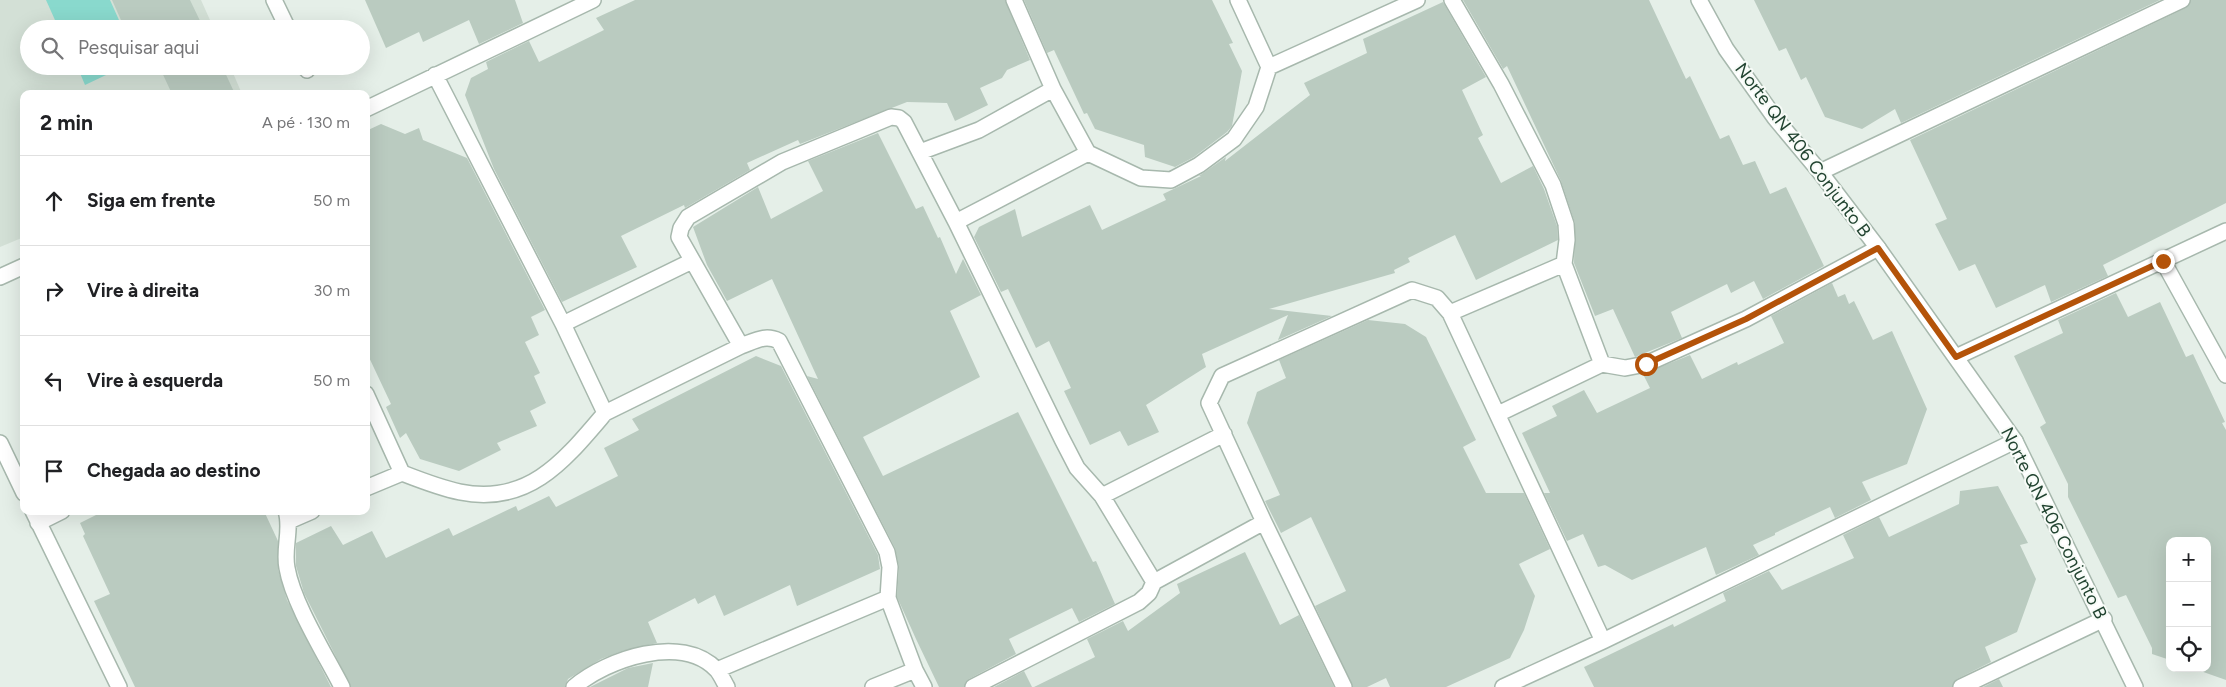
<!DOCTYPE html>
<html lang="pt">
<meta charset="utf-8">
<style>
:root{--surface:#fff;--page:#f2f2f2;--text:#202124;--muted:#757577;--line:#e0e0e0}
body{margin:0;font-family:Figtree,sans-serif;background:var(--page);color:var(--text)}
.controls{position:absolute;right:15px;bottom:15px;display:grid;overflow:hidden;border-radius:10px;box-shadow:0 5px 20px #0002}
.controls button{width:45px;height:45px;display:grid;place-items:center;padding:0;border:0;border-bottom:1px solid var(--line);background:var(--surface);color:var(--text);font:25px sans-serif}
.stop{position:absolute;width:15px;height:15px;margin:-11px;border:4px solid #b45309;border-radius:50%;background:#fff}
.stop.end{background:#b45309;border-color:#fff;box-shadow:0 1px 5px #0008}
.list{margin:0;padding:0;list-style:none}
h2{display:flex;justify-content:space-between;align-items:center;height:65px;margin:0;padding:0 20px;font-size:21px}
h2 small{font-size:16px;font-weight:400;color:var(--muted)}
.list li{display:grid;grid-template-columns:32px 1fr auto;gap:15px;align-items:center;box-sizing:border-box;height:90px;padding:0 20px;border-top:1px solid var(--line)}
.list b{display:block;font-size:19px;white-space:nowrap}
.list em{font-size:16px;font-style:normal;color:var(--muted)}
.icon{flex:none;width:28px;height:28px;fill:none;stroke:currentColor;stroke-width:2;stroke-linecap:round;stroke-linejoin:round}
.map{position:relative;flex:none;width:2226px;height:687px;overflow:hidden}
.search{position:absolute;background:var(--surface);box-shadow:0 5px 20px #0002;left:20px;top:20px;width:350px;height:55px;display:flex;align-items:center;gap:12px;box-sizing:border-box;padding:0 18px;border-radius:28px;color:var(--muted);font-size:19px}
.panel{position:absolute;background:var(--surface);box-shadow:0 5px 20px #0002;left:20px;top:90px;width:350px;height:425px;border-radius:10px}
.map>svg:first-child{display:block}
.built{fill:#d3e0d6}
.water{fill:#89d9cd}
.building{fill:#bacbc0}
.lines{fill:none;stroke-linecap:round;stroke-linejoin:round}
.minor-casing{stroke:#a7b8ad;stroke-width:18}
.tertiary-casing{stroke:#a7b8ad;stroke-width:18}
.minor{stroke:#fff;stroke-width:15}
.tertiary{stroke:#fff;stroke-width:15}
.route{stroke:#b45309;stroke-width:6}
.labels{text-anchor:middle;stroke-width:4;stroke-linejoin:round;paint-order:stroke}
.street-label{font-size:18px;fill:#224431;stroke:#f7fbf7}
</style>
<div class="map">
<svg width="2226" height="687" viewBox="0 0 2226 687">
<rect width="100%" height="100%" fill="#e5efe8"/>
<path class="built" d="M 0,0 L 201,0 L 214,29 L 29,29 L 29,66 L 230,66 L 242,94 L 24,94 L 24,237 L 0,247 Z"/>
<path class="water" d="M 46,0 L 110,0 L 123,29 L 59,29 Z
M 77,66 L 125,66 L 85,85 Z"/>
<path class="building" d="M 112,0 L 190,0 L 204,29 L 125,29 Z
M 365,0 L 515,0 L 523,23 L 479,44 L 469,20 L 423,42 L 419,32 L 386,48 Z
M 635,0 L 1005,0 L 1030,60 L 1007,70 L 1002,78 L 980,88 L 988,105 L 955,121 L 947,103 L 907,102 L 800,144 L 798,140 L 747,163 L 750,170 L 685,208 L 684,205 L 621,236 L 637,267 L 562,302 L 494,169 L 465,95 L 471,78 L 488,69 L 486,62 L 529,41 L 539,62 L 604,30 L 596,18 Z
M 1024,0 L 1212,0 L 1233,43 L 1229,44 L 1242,71 L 1232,126 L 1227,132 L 1194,157 L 1175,167 L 1145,157 L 1144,145 L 1095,129 L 1087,113 L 1084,114 L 1054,50 L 1047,53 Z
M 1463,0 L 1649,0 L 1686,79 L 1690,76 L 1720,139 L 1729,135 L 1743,165 L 1755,161 L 1770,194 L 1786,187 L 1824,266 L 1763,299 L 1754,281 L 1731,293 L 1727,284 L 1671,312 L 1682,338 L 1635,357 L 1613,309 L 1595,316 L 1574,263 L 1575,223 L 1561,181 L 1507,66 L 1503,69 Z
M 1754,0 L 2160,0 L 1901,123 L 1895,109 L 1862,129 L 1825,117 L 1806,77 L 1801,80 L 1786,48 L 1779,51 Z
M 2191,0 L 2226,0 L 2226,203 L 2103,265 L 2108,276 L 2051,302 L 2045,285 L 1996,308 L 1975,264 L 1959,271 L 1935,224 L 1947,219 L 1910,140 L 2186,8 Z
M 1443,2 L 1486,77 L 1462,90 L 1483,135 L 1478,138 L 1501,183 L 1533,166 L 1544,189 L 1557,226 L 1558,240 L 1476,280 L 1455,235 L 1408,258 L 1410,262 L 1394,270 L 1395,273 L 1269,309 L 1332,316 L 1278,340 L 1288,315 L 1202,354 L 1206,367 L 1146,405 L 1159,432 L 1128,446 L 1120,431 L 1090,445 L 1064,391 L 1071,388 L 1049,341 L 1036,348 L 1008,289 L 1001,292 L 974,237 L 979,227 L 1015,209 L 1022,237 L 1090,205 L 1102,230 L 1166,200 L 1163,194 L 1201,176 L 1199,176 L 1226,157 L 1225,161 L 1310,95 L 1304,83 L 1367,53 L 1363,39 Z
M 159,66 L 222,66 L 235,94 L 172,94 Z
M 381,124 L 405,134 L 419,128 L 423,140 L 467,158 L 545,310 L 531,317 L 539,335 L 525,342 L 540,373 L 534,376 L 546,403 L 530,411 L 537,426 L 497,443 L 501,450 L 459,471 L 420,459 L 406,433 L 400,438 L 386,407 L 391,404 L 366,351 L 366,131 Z
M 878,133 L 916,209 L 923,206 L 938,238 L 940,237 L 956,274 L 963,259 L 981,295 L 950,311 L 980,377 L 863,437 L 883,476 L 1018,412 L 1093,562 L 1096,561 L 1115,604 L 1079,622 L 1072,608 L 1009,639 L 1016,654 L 969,679 L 964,687 L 939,687 L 916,639 L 897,597 L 899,567 L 895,548 L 807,376 L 818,379 L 772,279 L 727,301 L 707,265 L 693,227 L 758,187 L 771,219 L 823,191 L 808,161 Z
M 1832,283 L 1838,297 L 1845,294 L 1849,304 L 1854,301 L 1873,340 L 1892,331 L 1927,409 L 1907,464 L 1862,482 L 1871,500 L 1835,518 L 1830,507 L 1775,533 L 1775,535 L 1753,545 L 1759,555 L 1716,575 L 1706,547 L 1632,580 L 1605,565 L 1598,567 L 1583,534 L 1567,541 L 1544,493 L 1550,493 L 1522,433 L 1557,416 L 1552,406 L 1584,390 L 1597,413 L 1650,388 L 1643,374 L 1690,355 L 1702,379 L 1737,362 L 1738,365 L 1784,343 L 1771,316 Z
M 2116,293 L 2128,317 L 2160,302 L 2186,357 L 2193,354 L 2225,422 L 2222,423 L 2226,430 L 2226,680 L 2192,668 L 2207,668 L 2207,541 L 2170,541 L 2170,660 L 2152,654 L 2152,648 L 2126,595 L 2118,598 L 2068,497 L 2068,484 L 2040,427 L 2046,423 L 2014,356 L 2063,333 L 2058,320 Z
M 1368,320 L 1405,324 L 1426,337 L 1476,440 L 1463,447 L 1486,493 L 1524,493 L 1550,549 L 1519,564 L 1535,596 L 1524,630 L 1510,658 L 1446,687 L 1390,687 L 1386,678 L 1367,687 L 1353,687 L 1315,606 L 1346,591 L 1311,517 L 1281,533 L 1265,501 L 1280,495 L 1247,423 L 1257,392 L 1286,378 L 1279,360 Z
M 756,356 L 781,366 L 878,555 L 880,569 L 797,606 L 790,585 L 724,616 L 715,595 L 698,604 L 695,598 L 648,622 L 657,643 L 622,651 L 601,659 L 568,679 L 565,687 L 351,687 L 304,593 L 296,566 L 296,543 L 331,526 L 343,545 L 372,531 L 386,558 L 449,528 L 453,536 L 516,506 L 518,511 L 549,496 L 556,507 L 618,476 L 604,448 L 639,430 L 632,419 Z
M 1998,486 L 2028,543 L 2020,545 L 2036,579 L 2017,632 L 1985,647 L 1991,662 L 1957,679 L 1952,687 L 1594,687 L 1584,667 L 1673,624 L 1674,627 L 1726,601 L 1723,593 L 1769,571 L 1782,590 L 1854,558 L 1843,535 L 1879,517 L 1889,537 L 1959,504 L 1960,491 Z
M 104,511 L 264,511 L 278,541 L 278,569 L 287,600 L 331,687 L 135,687 L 94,601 L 110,594 L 83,536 L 85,534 L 80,523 Z
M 1245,552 L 1280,625 L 1299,615 L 1334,687 L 1034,687 L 1095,657 L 1087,639 L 1123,621 L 1128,631 L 1180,593 L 1177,584 Z
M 653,663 L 648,687 L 590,687 L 628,668 Z
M 1024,671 L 1032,687 L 994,687 Z
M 1999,679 L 2003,687 L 1983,687 Z"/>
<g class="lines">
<g class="minor-casing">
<path id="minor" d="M 274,0 L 288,29
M 1452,0 L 1501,84 L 1553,185 L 1566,224 L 1567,240 L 1564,264 L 1602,364 L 1625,368 L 1646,364 L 1746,319 L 1878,248
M 306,66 L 307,70
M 1269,67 L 1417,0
M 366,109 L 593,0
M 920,152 L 979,130 L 1053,89 L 1014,0
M 1088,153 L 1141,178 L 1171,180 L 1199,165 L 1234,139 L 1256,107 L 1269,67 L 1238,0
M 1820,172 L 2182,0
M 956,222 L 1088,153 L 1053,89
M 2163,261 L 2226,375
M 0,277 L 24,266
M 1450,313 L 1564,264
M 563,324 L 692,261
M 741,346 L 679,237 L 681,228 L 688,217 L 782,162 L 891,117 L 899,118 L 904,122 L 956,222 L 1062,439 L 1077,468 L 1102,496 L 1224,434
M 1956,357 L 2226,231
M 366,394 L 402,473 C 420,480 440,488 460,492 C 529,506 565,460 605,413 L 563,324 L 435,75
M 605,413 L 741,346 C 755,341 765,334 779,341 L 887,552 L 890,567 L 888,598 L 717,670
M 1498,414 L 1602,364
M 0,443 L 24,493
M 366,488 L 402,473
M 1102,496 L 1154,582
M 33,511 L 119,687
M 286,511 C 292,529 283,549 287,568 C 293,603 325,654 342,687
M 289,521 L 312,511
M 38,523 L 62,511
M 888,598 L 915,670 L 924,687
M 574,687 C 607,659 682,633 717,670 C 721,675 724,682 727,687
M 873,687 L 915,670
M 973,687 L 1139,602 L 1149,593 L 1154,582 L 1264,522
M 1344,687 L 1264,522 L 1209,403 L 1222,376 L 1412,290 L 1437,298 L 1450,313 L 1603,641
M 1503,687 L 1603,641 L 2015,441
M 1961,687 L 2104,619"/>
</g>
<g class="tertiary-casing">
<path id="tertiary" d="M 1699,0 L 1726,49 L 1775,118 L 1820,172 L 1878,248 L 2015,441 L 2135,687"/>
</g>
<use href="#minor" class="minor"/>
<use href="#tertiary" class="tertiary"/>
</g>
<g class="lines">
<path class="route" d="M 1646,364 L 1746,319 L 1878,248 L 1956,357 L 2163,261"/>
</g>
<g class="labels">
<g class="street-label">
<text transform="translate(1803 150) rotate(53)" y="6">Norte QN 406 Conjunto B</text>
<text transform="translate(2054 523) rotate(63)" y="6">Norte QN 406 Conjunto B</text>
</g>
</g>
</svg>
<div class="controls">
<button>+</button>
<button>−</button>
<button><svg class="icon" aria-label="locate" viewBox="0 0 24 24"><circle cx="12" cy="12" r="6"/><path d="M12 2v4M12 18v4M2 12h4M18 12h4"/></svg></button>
</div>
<div class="stop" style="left:1646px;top:364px"></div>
<div class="stop end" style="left:2163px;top:261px"></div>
<div class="search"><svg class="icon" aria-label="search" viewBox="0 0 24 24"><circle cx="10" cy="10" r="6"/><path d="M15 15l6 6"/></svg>Pesquisar aqui</div>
<section class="panel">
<h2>2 min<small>A pé · 130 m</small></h2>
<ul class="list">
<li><svg class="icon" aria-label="ahead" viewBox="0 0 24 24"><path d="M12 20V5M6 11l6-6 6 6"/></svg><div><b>Siga em frente</b></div><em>50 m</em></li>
<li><svg class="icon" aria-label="right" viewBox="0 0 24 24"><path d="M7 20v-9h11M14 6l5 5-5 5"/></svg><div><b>Vire à direita</b></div><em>30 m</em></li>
<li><svg class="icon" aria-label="left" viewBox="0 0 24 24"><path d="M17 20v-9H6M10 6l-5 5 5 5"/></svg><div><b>Vire à esquerda</b></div><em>50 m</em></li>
<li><svg class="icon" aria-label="arrive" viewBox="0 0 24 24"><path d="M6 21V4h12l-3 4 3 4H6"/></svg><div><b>Chegada ao destino</b></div></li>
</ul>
</section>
</div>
